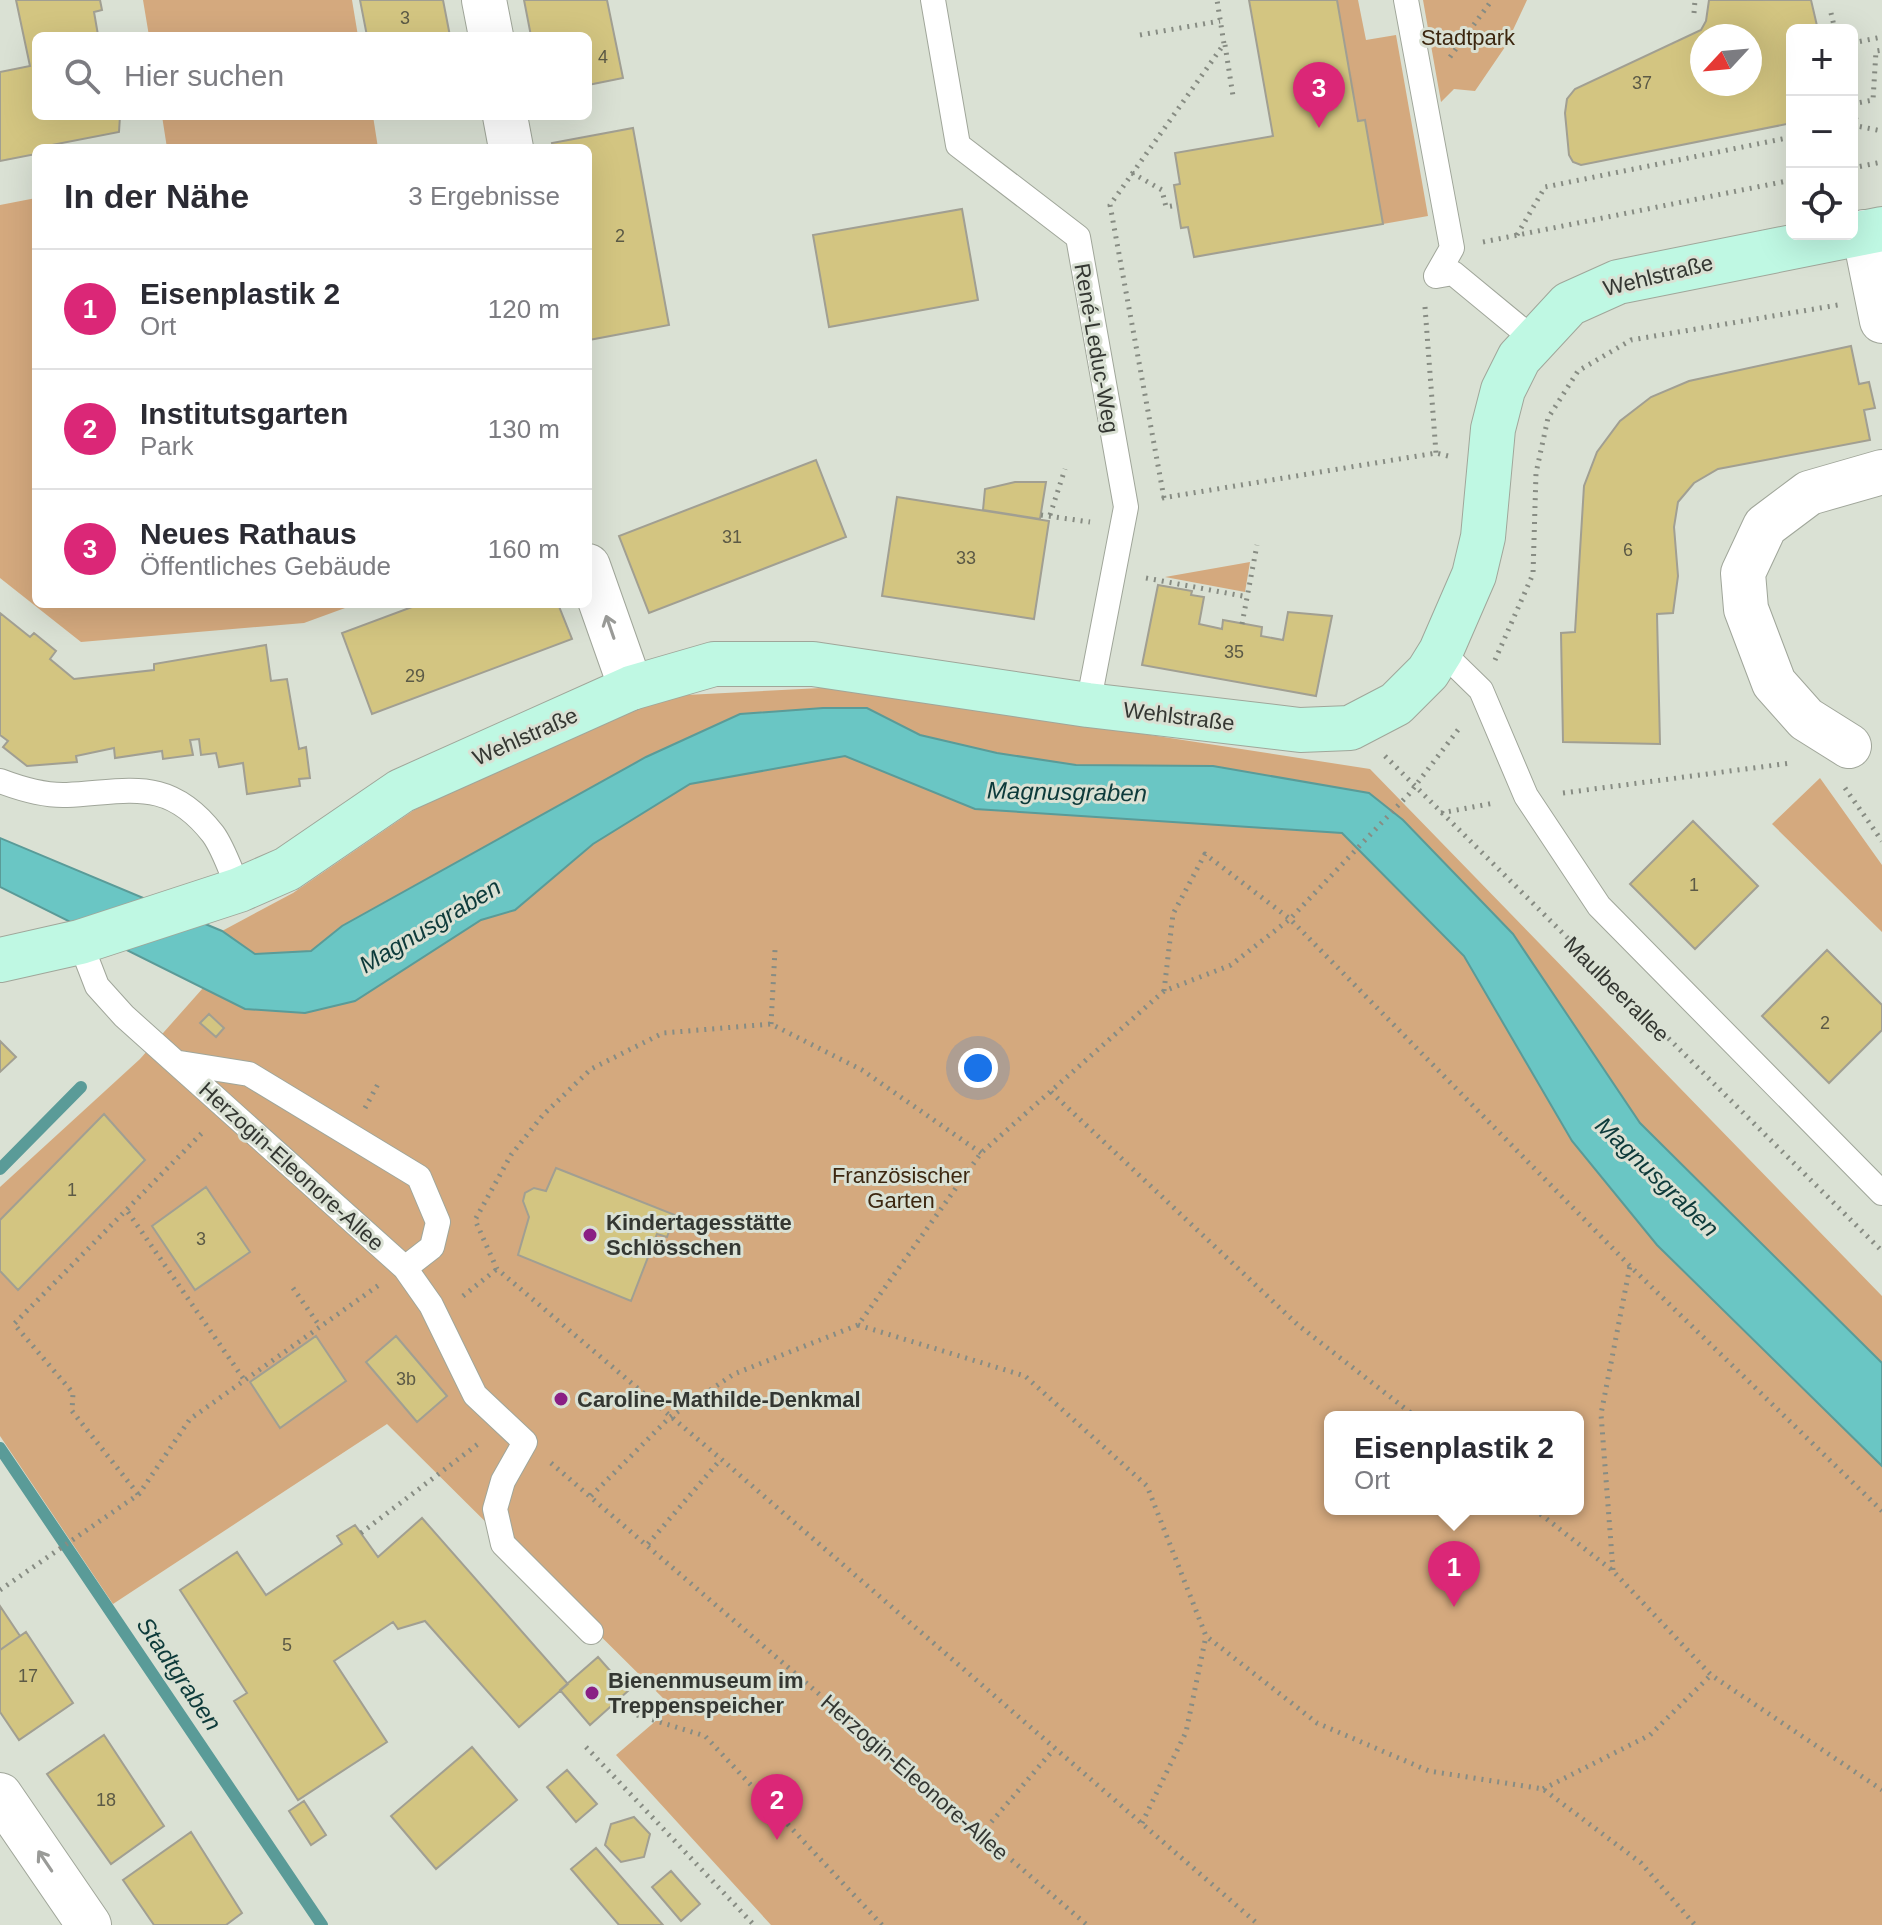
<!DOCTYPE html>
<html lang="de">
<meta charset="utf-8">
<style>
:root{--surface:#fff;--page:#f7f7f7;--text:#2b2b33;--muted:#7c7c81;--line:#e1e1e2;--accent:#db2777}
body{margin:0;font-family:Arial,sans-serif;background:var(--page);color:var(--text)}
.controls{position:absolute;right:24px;top:24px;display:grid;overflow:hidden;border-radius:12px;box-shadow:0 8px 32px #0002}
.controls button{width:72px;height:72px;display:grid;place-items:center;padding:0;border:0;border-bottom:2px solid var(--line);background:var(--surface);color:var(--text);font:40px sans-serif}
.compass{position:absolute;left:1690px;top:24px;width:72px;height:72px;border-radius:50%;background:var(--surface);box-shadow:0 8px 32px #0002;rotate:244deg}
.you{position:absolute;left:978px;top:1068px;width:28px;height:28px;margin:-20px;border:6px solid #fff;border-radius:50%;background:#1a73e8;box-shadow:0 0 0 12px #1a73e833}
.badge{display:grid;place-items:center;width:52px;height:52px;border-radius:50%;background:var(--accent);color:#fff;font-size:26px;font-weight:700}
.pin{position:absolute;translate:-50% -66px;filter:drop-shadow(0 2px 4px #0008)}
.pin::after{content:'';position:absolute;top:42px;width:28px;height:24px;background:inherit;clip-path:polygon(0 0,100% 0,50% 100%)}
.popup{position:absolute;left:1324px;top:1411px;width:260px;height:104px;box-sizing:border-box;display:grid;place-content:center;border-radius:12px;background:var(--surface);filter:drop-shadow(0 2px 6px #0005);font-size:26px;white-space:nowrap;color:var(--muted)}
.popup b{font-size:30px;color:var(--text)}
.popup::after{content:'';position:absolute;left:50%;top:100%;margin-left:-16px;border:16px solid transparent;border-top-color:var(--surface)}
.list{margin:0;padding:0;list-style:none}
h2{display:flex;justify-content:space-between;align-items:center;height:104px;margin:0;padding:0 32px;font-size:34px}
h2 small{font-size:26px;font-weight:400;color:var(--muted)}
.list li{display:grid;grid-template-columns:52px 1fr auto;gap:24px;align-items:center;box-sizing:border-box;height:120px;padding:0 32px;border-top:2px solid var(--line)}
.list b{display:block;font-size:30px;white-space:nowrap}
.list p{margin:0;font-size:26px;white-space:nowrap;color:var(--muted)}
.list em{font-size:26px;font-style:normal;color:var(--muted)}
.icon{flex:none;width:44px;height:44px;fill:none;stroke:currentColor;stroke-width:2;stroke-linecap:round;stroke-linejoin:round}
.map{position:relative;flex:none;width:1882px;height:1925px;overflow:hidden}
.search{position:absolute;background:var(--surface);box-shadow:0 8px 32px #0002;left:32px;top:32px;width:560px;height:88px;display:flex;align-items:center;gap:20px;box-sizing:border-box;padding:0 28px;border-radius:12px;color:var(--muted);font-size:30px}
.panel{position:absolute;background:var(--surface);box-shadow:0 8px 32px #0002;left:32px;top:144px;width:560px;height:464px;border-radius:12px}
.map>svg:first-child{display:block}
.green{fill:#d4a97e;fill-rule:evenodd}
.water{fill:#6ac6c4;stroke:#5a9b98;stroke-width:2}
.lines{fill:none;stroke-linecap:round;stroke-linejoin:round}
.stream{stroke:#5a9b98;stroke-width:12}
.building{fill:#d3c581;stroke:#a19f92;stroke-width:2;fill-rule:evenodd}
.lane-casing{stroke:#a0a69a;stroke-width:26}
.street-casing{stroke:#a0a69a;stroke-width:46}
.secondary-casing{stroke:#a0a69a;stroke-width:46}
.path{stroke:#878c83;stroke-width:5;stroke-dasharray:2 6;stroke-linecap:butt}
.lane{stroke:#fff;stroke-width:24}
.street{stroke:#fff;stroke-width:44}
.secondary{stroke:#bff8e3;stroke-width:44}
.oneway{stroke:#9a9b98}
.poi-dot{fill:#8a1f84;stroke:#dae1d4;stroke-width:3}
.labels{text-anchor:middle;stroke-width:6;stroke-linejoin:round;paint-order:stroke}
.number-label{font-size:18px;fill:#5c5a46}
.park-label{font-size:22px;fill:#3c2710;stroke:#dae1d4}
.street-label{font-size:22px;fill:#343732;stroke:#dae1d4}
.poi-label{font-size:22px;font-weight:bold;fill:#343732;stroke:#dae1d4;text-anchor:start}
.water-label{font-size:24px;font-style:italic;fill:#0d3a3a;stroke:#dae1d4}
</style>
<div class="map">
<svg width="1882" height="1925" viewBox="0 0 1882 1925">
<rect width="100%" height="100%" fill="#dae1d4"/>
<path class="green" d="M 143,0 L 352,0 L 358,36 L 149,36 Z
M 1337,0 L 1358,0 L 1366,40 L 1396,35 L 1428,216 L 1383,224 L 1365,120 L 1358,121 Z
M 1423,0 L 1527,0 L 1505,47 L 1475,91 L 1454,89 L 1441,102 Z
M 162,116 L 373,116 L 378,148 L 167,148 Z
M 36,198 L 36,604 L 356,604 L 304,623 L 81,642 L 0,578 L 0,205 Z
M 1250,562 L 1245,592 L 1165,577 Z
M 841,687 L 1370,769 L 1882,1296 L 1882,1925 L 771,1925 L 616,1755 L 672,1707 L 387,1424 L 113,1604 L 0,1436 L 0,1187 L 140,1059 L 203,988 L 203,955 L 222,931 L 293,893 L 414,810 L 628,698 ZM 1330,1417 L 1578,1417 L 1578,1509 L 1330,1509 Z
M 1820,778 L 1882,865 L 1882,932 L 1772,824 Z"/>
<path class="water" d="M 823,708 L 867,708 L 920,735 L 997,753 L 1076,765 L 1213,766 L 1369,793 L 1403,820 L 1513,934 L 1640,1123 L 1882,1363 L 1882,1466 L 1657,1245 L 1572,1141 L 1464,956 L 1342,833 L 975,809 L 845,756 L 690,784 L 593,844 L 515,910 L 481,920 L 355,1001 L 305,1013 L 245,1009 L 0,887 L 0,838 L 222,931 L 255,954 L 311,951 L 342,926 L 646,757 L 740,714 Z"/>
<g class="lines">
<path class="stream" d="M 0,1169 L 81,1087
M 0,1448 L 322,1925"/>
</g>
<path class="building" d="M 16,0 L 100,0 L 102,10 L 94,12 L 98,35 L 106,36 L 36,36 L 36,116 L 120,116 L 119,132 L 36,148 L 36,154 L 0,161 L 0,72 L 30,66 Z
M 360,0 L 443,0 L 450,36 L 367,36 Z
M 524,0 L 607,0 L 623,78 L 588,85 L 588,36 L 531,36 Z
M 1249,0 L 1337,0 L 1358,121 L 1365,120 L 1383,224 L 1194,257 L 1188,227 L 1181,228 L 1174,185 L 1180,184 L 1175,153 L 1273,136 Z
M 1709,0 L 1811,0 L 1818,30 L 1792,30 L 1792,123 L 1581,165 L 1573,162 L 1569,155 L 1565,113 L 1567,99 L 1575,89 L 1701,30 L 1706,21 ZM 1702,36 L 1750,36 L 1750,84 L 1702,84 Z
M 633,128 L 669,325 L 589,340 L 588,148 L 553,148 L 552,143 Z
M 962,209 L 978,300 L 829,327 L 813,235 Z
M 1851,346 L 1859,384 L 1869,382 L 1875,408 L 1864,410 L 1870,440 L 1718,469 L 1694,483 L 1678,502 L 1674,527 L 1678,576 L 1673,613 L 1657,614 L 1660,744 L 1563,742 L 1561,633 L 1575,632 L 1584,486 L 1597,452 L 1620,421 L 1651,397 L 1689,381 Z
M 816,460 L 846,537 L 649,613 L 619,536 Z
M 1015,482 L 1046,482 L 1040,519 L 983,510 L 985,489 Z
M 897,497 L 1049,521 L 1034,619 L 882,596 Z
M 1158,585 L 1192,591 L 1191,595 L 1204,597 L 1199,624 L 1222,629 L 1223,620 L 1262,627 L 1261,636 L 1283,640 L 1288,612 L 1332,616 L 1316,696 L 1142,665 Z
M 420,604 L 558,604 L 572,639 L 372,714 L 342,633 Z
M 0,613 L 30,637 L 34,633 L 56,651 L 50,659 L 74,679 L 154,670 L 154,664 L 266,645 L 271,681 L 287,679 L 299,749 L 306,747 L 310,778 L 299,779 L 300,786 L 247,794 L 243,763 L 219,767 L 216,753 L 201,755 L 199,739 L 190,740 L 193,755 L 163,759 L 162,751 L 115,758 L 114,748 L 76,756 L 77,762 L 27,766 L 3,747 L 8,741 L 0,735 Z
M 1693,821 L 1758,886 L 1695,949 L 1630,884 Z
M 1827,950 L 1882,1005 L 1882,1030 L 1829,1083 L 1762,1016 Z
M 209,1014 L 224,1028 L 216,1037 L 200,1023 Z
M 0,1041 L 16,1057 L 0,1072 Z
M 104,1114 L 145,1160 L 18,1290 L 0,1271 L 0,1220 Z
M 556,1168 L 675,1215 L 667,1237 L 657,1234 L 631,1301 L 518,1255 L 529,1217 L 523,1201 L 525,1193 L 534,1188 L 546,1191 Z
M 206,1187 L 250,1252 L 195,1290 L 152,1226 Z
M 316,1336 L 346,1381 L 280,1428 L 250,1382 Z
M 396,1336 L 447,1396 L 417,1422 L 366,1362 Z
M 422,1518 L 568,1684 L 519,1727 L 425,1621 L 398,1629 L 393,1622 L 334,1661 L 387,1742 L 298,1800 L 234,1701 L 247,1693 L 180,1590 L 237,1552 L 266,1595 L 342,1544 L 337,1536 L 355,1525 L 378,1557 Z
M 0,1606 L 20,1636 L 0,1650 Z
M 26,1632 L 73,1703 L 19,1740 L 0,1712 L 0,1650 Z
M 598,1657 L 628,1691 L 590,1725 L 560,1690 Z
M 104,1735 L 164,1826 L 111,1864 L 47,1774 Z
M 472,1747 L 517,1800 L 436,1869 L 391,1816 Z
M 567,1770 L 597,1804 L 576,1822 L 547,1787 Z
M 304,1801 L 326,1835 L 311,1845 L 289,1811 Z
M 634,1817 L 650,1834 L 644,1857 L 621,1862 L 605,1845 L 611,1824 Z
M 191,1832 L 242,1913 L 226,1925 L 154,1925 L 123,1880 Z
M 596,1848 L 663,1925 L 619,1925 L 571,1869 Z
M 671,1871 L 700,1904 L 681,1921 L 652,1887 Z"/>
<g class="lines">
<g class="lane-casing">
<path id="lane" d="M 933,0 L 958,145 L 1078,237 L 1126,507 L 1088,705
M 1406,0 L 1452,248 L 1436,276
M 1436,276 L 1453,273 L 1533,339
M 1441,651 L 1481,690 L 1526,796 L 1599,906 L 1882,1193
M 0,781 C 21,789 44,796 67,795 C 129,792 168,776 213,834 C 224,849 231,872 239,890
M 80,942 L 97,986 L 124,1016 L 405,1268 L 431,1305 L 475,1395 L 525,1442 L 503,1481 L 495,1509 L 503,1544 L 591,1632
M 180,1063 L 249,1074 L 419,1177 L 438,1222 L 432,1247 L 405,1268"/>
</g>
<g class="street-casing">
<path id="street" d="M 484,0 L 491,36
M 505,116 L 511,148
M 1864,232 L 1882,321
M 588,566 L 631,688
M 1849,746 L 1806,719 L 1774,683 L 1746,609 L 1743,573 L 1765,526 L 1809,493 L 1882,472
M 0,1795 L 89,1925"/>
</g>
<g class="secondary-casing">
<path id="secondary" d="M 0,960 L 80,942 L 239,890 L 287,869 L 401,791 L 631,688 L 714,664 L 813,664 L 1088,705 L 1300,730 L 1350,728 L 1396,704 L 1428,672 L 1441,651 L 1474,575 L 1483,537 L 1493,429 L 1503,390 L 1519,358 L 1569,304 L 1618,282 L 1882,229"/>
</g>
<path class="path" d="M 1694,13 L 1695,0
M 1831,13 L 1835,30
M 1140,35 L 1220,21
M 1852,43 L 1882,37
M 1225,45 L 1233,96
M 1450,57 L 1492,0
M 1852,102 L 1857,124
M 1852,104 L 1873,100 L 1876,51 L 1882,50
M 1852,125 L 1882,131
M 1852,168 L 1882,162
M 1132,173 L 1162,190 L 1166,207 L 1178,205
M 1517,235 L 1545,187 L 1792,137
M 1483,242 L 1792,180
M 1425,307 L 1436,453
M 1162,498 L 1436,453 L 1448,456
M 1164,498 L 1110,205 L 1224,44 L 1217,0
M 1041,515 L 1090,522
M 1050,515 L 1065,469
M 1146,578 L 1248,597
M 1242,624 L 1257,545
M 1495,660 L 1533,574 L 1536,473 L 1548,418 L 1578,371 L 1631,340 L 1838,305
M 1385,756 L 1882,1251
M 1845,788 L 1882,841
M 1563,793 L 1791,763
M 1441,813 L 1494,803
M 1164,991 L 1173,914 L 1205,854 L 1290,919 L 1630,1266 L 1882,1511
M 771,1024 L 775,950
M 1051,1092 L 1298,1325 L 1416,1417
M 365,1108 L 378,1084
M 981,1153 L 862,1070 L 771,1024 L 663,1033 L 591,1069 L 543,1115 L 511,1155 L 475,1220 L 497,1269 L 721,1459 L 1259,1925
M 128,1212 L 243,1378
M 293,1288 L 319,1325
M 463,1296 L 497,1269
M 858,1325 L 1025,1376 L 1147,1486 L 1206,1636 L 1317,1723 L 1429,1771 L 1543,1789 L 1641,1863 L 1695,1925
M 551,1463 L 1087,1925
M 138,1494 L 72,1411 L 73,1393 L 14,1324 L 204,1131
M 591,1496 L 670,1417 L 734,1374 L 858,1325 L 981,1153 L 1164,991 L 1231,965 L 1290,919 L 1409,794 L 1461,726
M 1534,1509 L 1613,1571 L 1711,1675 L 1882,1790
M 361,1533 L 478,1444
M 648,1544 L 721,1459
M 1613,1570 L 1601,1414 L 1630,1266
M 0,1590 L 139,1494 L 190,1419 L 379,1285
M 637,1715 L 705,1736 L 882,1925
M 586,1747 L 754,1925
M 1543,1789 L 1650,1735 L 1711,1675
M 1142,1823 L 1186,1732 L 1206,1636
M 981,1834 L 1054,1749"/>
<use href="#lane" class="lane"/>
<use href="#street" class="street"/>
<use href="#secondary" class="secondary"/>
</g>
<defs><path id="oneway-shaft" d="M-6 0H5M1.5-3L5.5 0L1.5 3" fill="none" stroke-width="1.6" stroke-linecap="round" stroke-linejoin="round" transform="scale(2)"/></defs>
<g class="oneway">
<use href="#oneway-shaft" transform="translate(610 627) rotate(-109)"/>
<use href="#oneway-shaft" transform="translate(45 1861) rotate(-124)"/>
</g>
<g class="poi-dot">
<circle cx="590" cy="1235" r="8"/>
<circle cx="561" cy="1399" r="8"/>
<circle cx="592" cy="1693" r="8"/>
</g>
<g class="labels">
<g class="number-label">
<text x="405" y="24">3</text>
<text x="603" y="63">4</text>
<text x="1642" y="89">37</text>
<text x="620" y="242">2</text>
<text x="732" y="543">31</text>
<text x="1628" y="556">6</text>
<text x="966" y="564">33</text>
<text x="1234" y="658">35</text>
<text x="415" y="682">29</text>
<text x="1694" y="891">1</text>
<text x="1825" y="1029">2</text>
<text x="72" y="1196">1</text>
<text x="201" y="1245">3</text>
<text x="406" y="1385">3b</text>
<text x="287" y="1651">5</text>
<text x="28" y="1682">17</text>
<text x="106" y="1806">18</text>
</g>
<g class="park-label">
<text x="1468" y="45">Stadtpark</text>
<text x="901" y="1183">Französischer<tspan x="901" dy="25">Garten</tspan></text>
</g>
<g class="street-label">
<text transform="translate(1658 275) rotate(-14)" y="8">Wehlstraße</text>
<text transform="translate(1097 348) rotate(80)" y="8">René-Leduc-Weg</text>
<text transform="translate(1179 716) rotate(7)" y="8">Wehlstraße</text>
<text transform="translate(525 736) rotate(-24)" y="8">Wehlstraße</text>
<text transform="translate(1617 989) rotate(45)" y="8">Maulbeerallee</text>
<text transform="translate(292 1166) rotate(42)" y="8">Herzogin-Eleonore-Allee</text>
<text transform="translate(915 1777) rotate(41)" y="8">Herzogin-Eleonore-Allee</text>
</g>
<g class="poi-label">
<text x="606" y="1230">Kindertagesstätte<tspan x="606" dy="25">Schlösschen</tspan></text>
<text x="577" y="1407">Caroline-Mathilde-Denkmal</text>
<text x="608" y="1688">Bienenmuseum im<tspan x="608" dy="25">Treppenspeicher</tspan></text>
</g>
<g class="water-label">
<text transform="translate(1067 792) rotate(1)" y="8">Magnusgraben</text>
<text transform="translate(430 926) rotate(-31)" y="8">Magnusgraben</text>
<text transform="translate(1657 1177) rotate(44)" y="8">Magnusgraben</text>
<text transform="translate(179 1674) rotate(56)" y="8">Stadtgraben</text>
</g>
</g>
</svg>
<div class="controls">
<button>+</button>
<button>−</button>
<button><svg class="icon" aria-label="locate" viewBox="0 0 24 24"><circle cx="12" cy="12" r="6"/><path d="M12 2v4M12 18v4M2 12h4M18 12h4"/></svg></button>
</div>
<svg class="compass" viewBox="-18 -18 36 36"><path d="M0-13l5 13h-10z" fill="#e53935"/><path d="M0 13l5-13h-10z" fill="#7c7c81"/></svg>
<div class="you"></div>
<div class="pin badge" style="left:1454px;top:1607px">1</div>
<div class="popup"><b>Eisenplastik 2</b>Ort</div>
<div class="pin badge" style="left:777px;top:1840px">2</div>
<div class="pin badge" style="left:1319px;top:128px">3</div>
<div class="search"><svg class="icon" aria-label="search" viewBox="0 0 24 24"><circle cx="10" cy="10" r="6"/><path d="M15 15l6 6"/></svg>Hier suchen</div>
<section class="panel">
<h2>In der Nähe<small>3 Ergebnisse</small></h2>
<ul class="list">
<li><span class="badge">1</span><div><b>Eisenplastik 2</b><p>Ort</p></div><em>120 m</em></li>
<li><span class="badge">2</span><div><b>Institutsgarten</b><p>Park</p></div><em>130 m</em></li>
<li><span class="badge">3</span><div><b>Neues Rathaus</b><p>Öffentliches Gebäude</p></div><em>160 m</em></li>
</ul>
</section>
</div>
